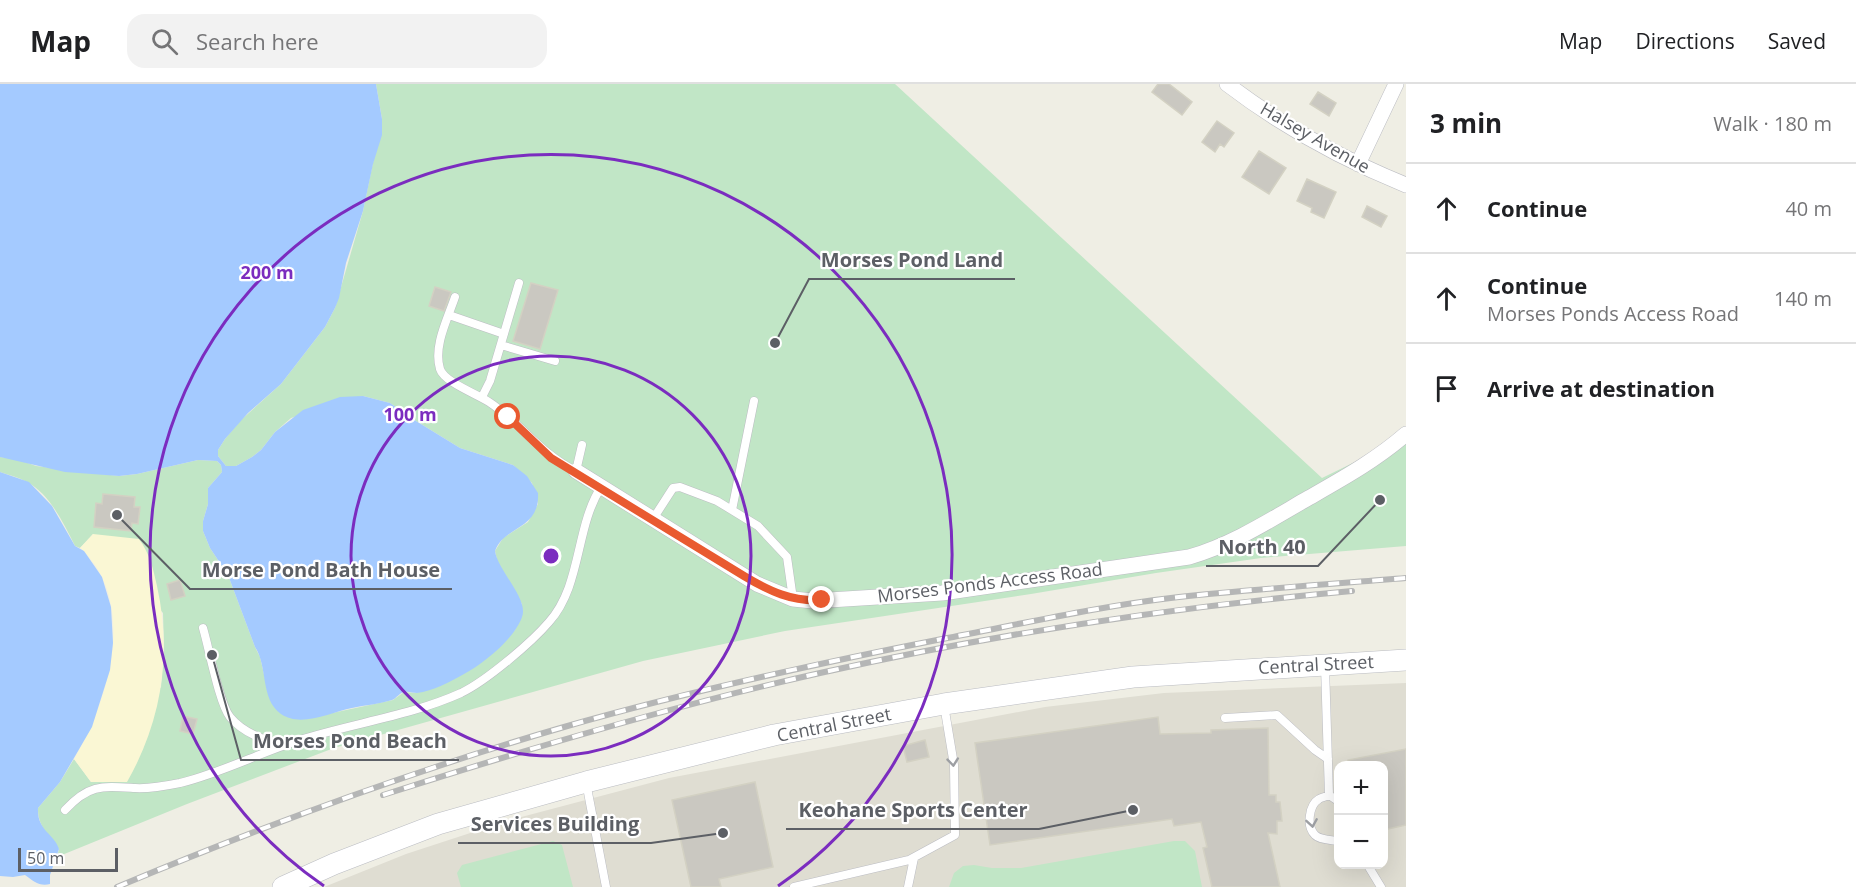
<!DOCTYPE html>
<meta charset="utf-8">
<style>
:root{--surface:#fff;--page:#f2f2f2;--text:#202124;--muted:#757577;--line:#e0e0e0}
body{margin:0;font-family:"Open Sans",sans-serif;background:var(--page);color:var(--text)}
.controls{position:absolute;right:18px;bottom:18px;display:grid;overflow:hidden;border-radius:12px;box-shadow:0 6px 24px #0002}
.controls button{width:54px;height:54px;display:grid;place-items:center;padding:0;border:0;border-bottom:2px solid var(--line);background:var(--surface);color:var(--text);font:30px sans-serif}
.scale{position:absolute;left:18px;bottom:15px;width:100px;box-sizing:border-box;padding-left:6px;border:3px solid #5c5f65;border-top:0;font-size:16px;line-height:21px;white-space:nowrap;color:#5c5f65;-webkit-text-stroke:4px #fff;paint-order:stroke}
.stop{position:absolute;width:18px;height:18px;margin:-14px;border:4px solid #e95a30;border-radius:50%;background:#fff}
.stop.end{background:#e95a30;border-color:#fff;box-shadow:0 2px 6px #0008}
.list{margin:0;padding:0;list-style:none}
h2{display:flex;justify-content:space-between;align-items:center;height:78px;margin:0;padding:0 24px;font-size:26px}
h2 small{font-size:20px;font-weight:400;color:var(--muted)}
.list li{display:grid;grid-template-columns:39px 1fr auto;gap:18px;align-items:center;box-sizing:border-box;height:90px;padding:0 24px;border-top:2px solid var(--line)}
.list b{display:block;font-size:22px;white-space:nowrap}
.list p{margin:0;font-size:20px;white-space:nowrap;color:var(--muted)}
.list em{font-size:20px;font-style:normal;color:var(--muted)}
.icon{flex:none;width:33px;height:33px;fill:none;stroke:currentColor;stroke-width:2;stroke-linecap:round;stroke-linejoin:round}
.map{position:relative;flex:none;width:1406px;height:803px;overflow:hidden}
header{display:flex;align-items:center;gap:36px;box-sizing:border-box;height:84px;padding:0 30px;background:var(--surface);border-bottom:2px solid var(--line)}
header strong{font-size:28px}
nav{display:flex;gap:33px;margin-inline-start:auto;font-size:21px}
.search{width:420px;height:54px;background:var(--page);display:flex;align-items:center;gap:15px;box-sizing:border-box;padding:0 21px;border-radius:18px;color:var(--muted);font-size:22px}
main{display:flex}
aside{flex:1;background:var(--surface)}
.map>svg:first-child{display:block}
.education{fill:#dfddd2;fill-rule:evenodd}
.green{fill:#c1e6c6}
.sand{fill:#faf7d4}
.water{fill:#a4caff}
.building{fill:#cac8c1;stroke:#d3d1c3;stroke-width:1.5}
.lines{fill:none;stroke-linecap:round;stroke-linejoin:round}
.lane-casing{stroke:#bcbdc3;stroke-width:9}
.street-casing{stroke:#bcbdc3;stroke-width:16}
.secondary-casing{stroke:#babcc2;stroke-width:22}
.lane{stroke:#fff;stroke-width:8}
.street{stroke:#fff;stroke-width:15}
.secondary{stroke:#fff;stroke-width:21}
.rail-casing{stroke:#b5b6b6;stroke-width:6}
.rail{stroke:#fff;stroke-width:4;stroke-dasharray:11;stroke-linecap:butt}
.oneway{stroke:#9d9fa3}
.route{stroke:#e95a30;stroke-width:8}
.ring{fill:none;stroke:#7b2cbf;stroke-width:3}
.labels{text-anchor:middle;stroke-width:4.5;stroke-linejoin:round;paint-order:stroke}
.street-label{font-size:18px;fill:#5c5f65;stroke:#fff}
.centre{fill:#7b2cbf;stroke:#fff;stroke-width:3}
.ring-label{font-size:18px;text-anchor:middle;font-weight:bold;fill:#7b2cbf;stroke:#fff;stroke-width:4.5;stroke-linejoin:round;paint-order:stroke}
.leader{fill:none;stroke:#5c5f65;stroke-width:2}
.callout-dot{fill:#5c5f65;stroke:#fff;stroke-width:2}
.callout-label{font-size:20px;text-anchor:middle;font-weight:bold;fill:#5c5f65;stroke:#fff;stroke-width:4.5;stroke-linejoin:round;paint-order:stroke}
</style>
<header>
<strong>Map</strong>
<div class="search"><svg class="icon" aria-label="search" viewBox="0 0 24 24"><circle cx="10" cy="10" r="6"/><path d="M15 15l6 6"/></svg>Search here</div>
<nav><a>Map</a><a>Directions</a><a>Saved</a></nav>
</header>
<main>
<div class="map">
<svg width="1406" height="803" viewBox="0 0 1406 803">
<rect width="100%" height="100%" fill="#efeee4"/>
<path class="education" d="M 1406,599 L 1406,803 L 324,803 L 406,770 L 510,736 L 669,694 L 1045,623 L 1164,609 ZM 1338,682 L 1384,682 L 1384,780 L 1338,780 Z"/>
<path class="green" d="M 376,0 L 895,0 L 1322,394 L 1406,353 L 1406,462 L 1261,474 L 1156,489 L 1031,510 L 785,547 L 643,577 L 334,664 L 187,720 L 57,773 L 59,765 C 49,753 37,740 38,724 L 60,698 L 74,675 L 91,698 L 161,603 L 164,565 L 163,529 L 93,450 L 80,464 L 75,462 C 64,440 50,410 27,398 C 18,393 9,391 0,388 L 0,373 L 17,375 L 36,382 L 119,392 L 137,390 L 198,376 L 217,377 L 221,381 L 222,388 L 208,404 L 208,420 L 203,437 L 203,447 L 210,464 L 228,491 L 255,563 L 260,573 L 269,612 L 304,635 L 393,616 L 404,608 L 416,609 L 447,598 L 483,577 L 515,546 L 522,520 L 498,480 L 495,467 L 503,454 L 528,438 L 538,420 L 532,399 L 513,381 L 460,364 L 416,337 L 390,319 L 363,312 L 291,334 L 275,348 L 261,366 L 252,373 L 236,382 L 226,382 L 218,372 L 218,366 L 225,355 L 240,337 L 281,300 L 325,243 L 335,224 L 363,127 L 382,35 Z
M 553,757 L 562,761 L 573,803 L 461,803 L 457,789 L 462,781 Z
M 1174,757 L 1185,757 L 1195,767 L 1202,803 L 949,803 L 954,789 L 963,782 L 974,781 L 992,784 L 1021,784 Z"/>
<path class="sand" d="M 93,450 L 139,455 C 150,470 153,484 157,502 C 172,570 162,637 127,698 L 91,698 L 74,675 C 105,622 133,538 95,481 C 90,475 86,468 80,464 Z"/>
<path class="water" d="M 0,0 L 376,0 L 382,35 L 382,51 L 373,80 L 363,127 L 346,179 L 339,214 L 335,224 L 325,243 L 281,300 L 248,329 L 225,355 L 218,366 L 218,372 L 226,382 L 236,382 L 252,373 L 261,366 L 275,348 L 303,326 L 340,313 L 363,312 L 390,319 L 416,337 L 460,364 L 513,381 L 527,392 L 538,409 C 540,446 505,441 495,467 C 498,487 529,515 522,533 C 515,554 483,580 464,590 C 450,598 433,607 417,609 C 413,609 408,607 404,608 C 398,610 397,614 392,616 C 380,620 365,621 352,624 C 331,628 301,644 281,630 C 260,615 268,582 255,563 L 228,491 L 210,464 L 203,447 L 203,437 L 208,420 L 208,404 L 222,388 L 221,381 L 217,377 L 198,376 L 137,390 L 119,392 L 65,388 L 0,373 Z
M 0,388 L 29,398 L 52,422 L 75,462 L 84,467 L 102,493 L 111,523 L 113,559 L 110,586 L 92,643 L 60,698 L 38,724 C 37,747 54,749 59,765 L 50,791 L 50,800 C 40,803 33,797 25,791 L 13,793 L 0,792 Z"/>
<path class="building" d="M 1158,0 L 1169,0 L 1192,18 L 1182,31 L 1152,8 Z
M 1318,8 L 1336,19 L 1329,32 L 1310,20 Z
M 1217,37 L 1234,49 L 1224,63 L 1220,60 L 1215,68 L 1202,58 Z
M 1259,67 L 1286,84 L 1269,110 L 1242,93 Z
M 1307,95 L 1336,108 L 1324,134 L 1311,128 L 1312,124 L 1297,117 Z
M 1367,122 L 1387,132 L 1381,143 L 1362,133 Z
M 531,199 L 558,206 L 540,265 L 513,257 Z
M 435,203 L 451,208 L 444,227 L 429,222 Z
M 103,410 L 135,413 L 134,423 L 140,423 L 138,440 L 132,439 L 131,447 L 94,443 L 96,419 L 102,420 Z
M 180,496 L 185,512 L 171,516 L 167,500 Z
M 183,632 L 197,635 L 193,650 L 180,647 Z
M 1158,633 L 1160,650 L 1211,649 L 1211,646 L 1268,644 L 1269,711 L 1276,711 L 1276,718 L 1280,718 L 1282,737 L 1277,737 L 1277,750 L 1268,749 L 1280,803 L 1212,803 L 1203,764 L 1207,763 L 1201,738 L 1174,742 L 1172,735 L 990,761 L 975,659 Z
M 925,656 L 929,673 L 907,678 L 903,662 Z
M 1406,665 L 1406,741 L 1383,746 L 1383,681 L 1348,681 L 1348,676 Z
M 755,698 L 773,783 L 719,795 L 721,803 L 691,803 L 672,716 Z"/>
<g class="lines">
<g class="lane-casing">
<path id="lane" d="M 455,213 C 448,234 433,262 440,285 C 444,298 477,310 489,318 C 521,339 540,370 576,387 L 582,361
M 449,231 L 504,250
M 501,261 L 555,277
M 482,313 L 490,297 L 519,199
M 732,426 L 754,317
M 653,435 L 673,404 L 680,403 L 717,417 L 758,442 L 787,473 L 793,515
M 203,544 C 209,564 219,619 230,633 C 243,649 264,656 283,661
M 1325,582 L 1329,711
M 1225,634 L 1277,631 L 1315,666 L 1328,675
M 586,698 L 606,803
M 1338,717 L 1329,711 C 1326,713 1322,713 1319,715 C 1309,721 1306,742 1315,751 C 1320,756 1331,756 1338,757
M 65,726 C 89,700 102,702 135,704 C 150,705 165,702 180,699 C 221,689 259,669 300,656 C 353,639 410,632 461,609 C 486,597 531,559 549,538 C 582,501 575,444 601,403
M 1367,780 L 1381,803
M 794,803 L 909,776 L 955,751 L 954,681 L 944,621
M 908,803 L 914,774"/>
</g>
<g class="street-casing">
<path id="street" d="M 1227,0 C 1282,42 1342,75 1406,101
M 1358,80 L 1396,0
M 576,387 L 757,500 L 793,515 L 813,517 L 942,509 L 1189,473 C 1231,461 1267,438 1305,416 C 1340,396 1375,377 1406,350"/>
</g>
<g class="secondary-casing">
<path id="secondary" d="M 283,803 L 334,780 L 438,740 L 586,698 L 774,651 L 944,620 L 1133,593 L 1406,576"/>
</g>
<use href="#lane" class="lane"/>
<use href="#street" class="street"/>
<use href="#secondary" class="secondary"/>
<g class="rail-casing">
<path id="rail" d="M 383,711 C 527,665 672,622 820,589 C 995,550 1174,523 1352,507
M 117,803 C 263,742 412,687 564,643 C 689,607 815,580 942,555 C 1021,540 1099,522 1179,513 C 1255,505 1330,500 1406,494"/>
</g>
<use href="#rail" class="rail"/>
</g>
<defs><path id="oneway-chevron" d="M-2-3.5L2.5 0L-2 3.5" fill="none" stroke-width="1.6" stroke-linecap="round" stroke-linejoin="round" transform="scale(1.5)"/></defs>
<g class="oneway">
<use href="#oneway-chevron" transform="translate(953 678) rotate(84)"/>
<use href="#oneway-chevron" transform="translate(1312 739) rotate(81)"/>
</g>
<g class="lines">
<path class="route" d="M 508,333 L 551,374 L 744,492 C 769,507 792,518 822,516"/>
</g>
<g class="ring">
<circle cx="551" cy="472" r="200"/>
<path d="M324 802A401 401 0 1 1 778 802"/>
</g>
<g class="labels">
<g class="street-label">
<text transform="translate(1315 54) rotate(30)" y="6">Halsey Avenue</text>
<text transform="translate(990 499) rotate(-7)" y="6">Morses Ponds Access Road</text>
<text transform="translate(1316 581) rotate(-3)" y="6">Central Street</text>
<text transform="translate(834 641) rotate(-11)" y="6">Central Street</text>
</g>
</g>
<circle cx="551" cy="472" r="9" class="centre"/>
<g class="ring-label">
<text x="267" y="195">200 m</text>
<text x="410" y="337">100 m</text>
</g>
<path class="leader" d="M775 259L809 195H1015M1380 416L1318 482H1206M117 431L190 505H452M212 571L241 676H459M1133 726L1039 745H786M723 749L651 759H458"/>
<g class="callout-dot">
<circle cx="775" cy="259" r="6"/>
<circle cx="1380" cy="416" r="6"/>
<circle cx="117" cy="431" r="6"/>
<circle cx="212" cy="571" r="6"/>
<circle cx="1133" cy="726" r="6"/>
<circle cx="723" cy="749" r="6"/>
</g>
<g class="callout-label">
<text x="912" y="183">Morses Pond Land</text>
<text x="1262" y="470">North 40</text>
<text x="321" y="493">Morse Pond Bath House</text>
<text x="350" y="664">Morses Pond Beach</text>
<text x="913" y="733">Keohane Sports Center</text>
<text x="555" y="747">Services Building</text>
</g>
</svg>
<div class="controls">
<button>+</button>
<button>−</button>
</div>
<div class="scale">50 m</div>
<div class="stop" style="left:508px;top:333px"></div>
<div class="stop end" style="left:822px;top:516px"></div>
</div>
<aside>
<h2>3 min<small>Walk · 180 m</small></h2>
<ul class="list">
<li><svg class="icon" aria-label="ahead" viewBox="0 0 24 24"><path d="M12 20V5M6 11l6-6 6 6"/></svg><div><b>Continue</b></div><em>40 m</em></li>
<li><svg class="icon" aria-label="ahead" viewBox="0 0 24 24"><path d="M12 20V5M6 11l6-6 6 6"/></svg><div><b>Continue</b><p>Morses Ponds Access Road</p></div><em>140 m</em></li>
<li><svg class="icon" aria-label="arrive" viewBox="0 0 24 24"><path d="M6 21V4h12l-3 4 3 4H6"/></svg><div><b>Arrive at destination</b></div></li>
</ul>
</aside>
</main>
